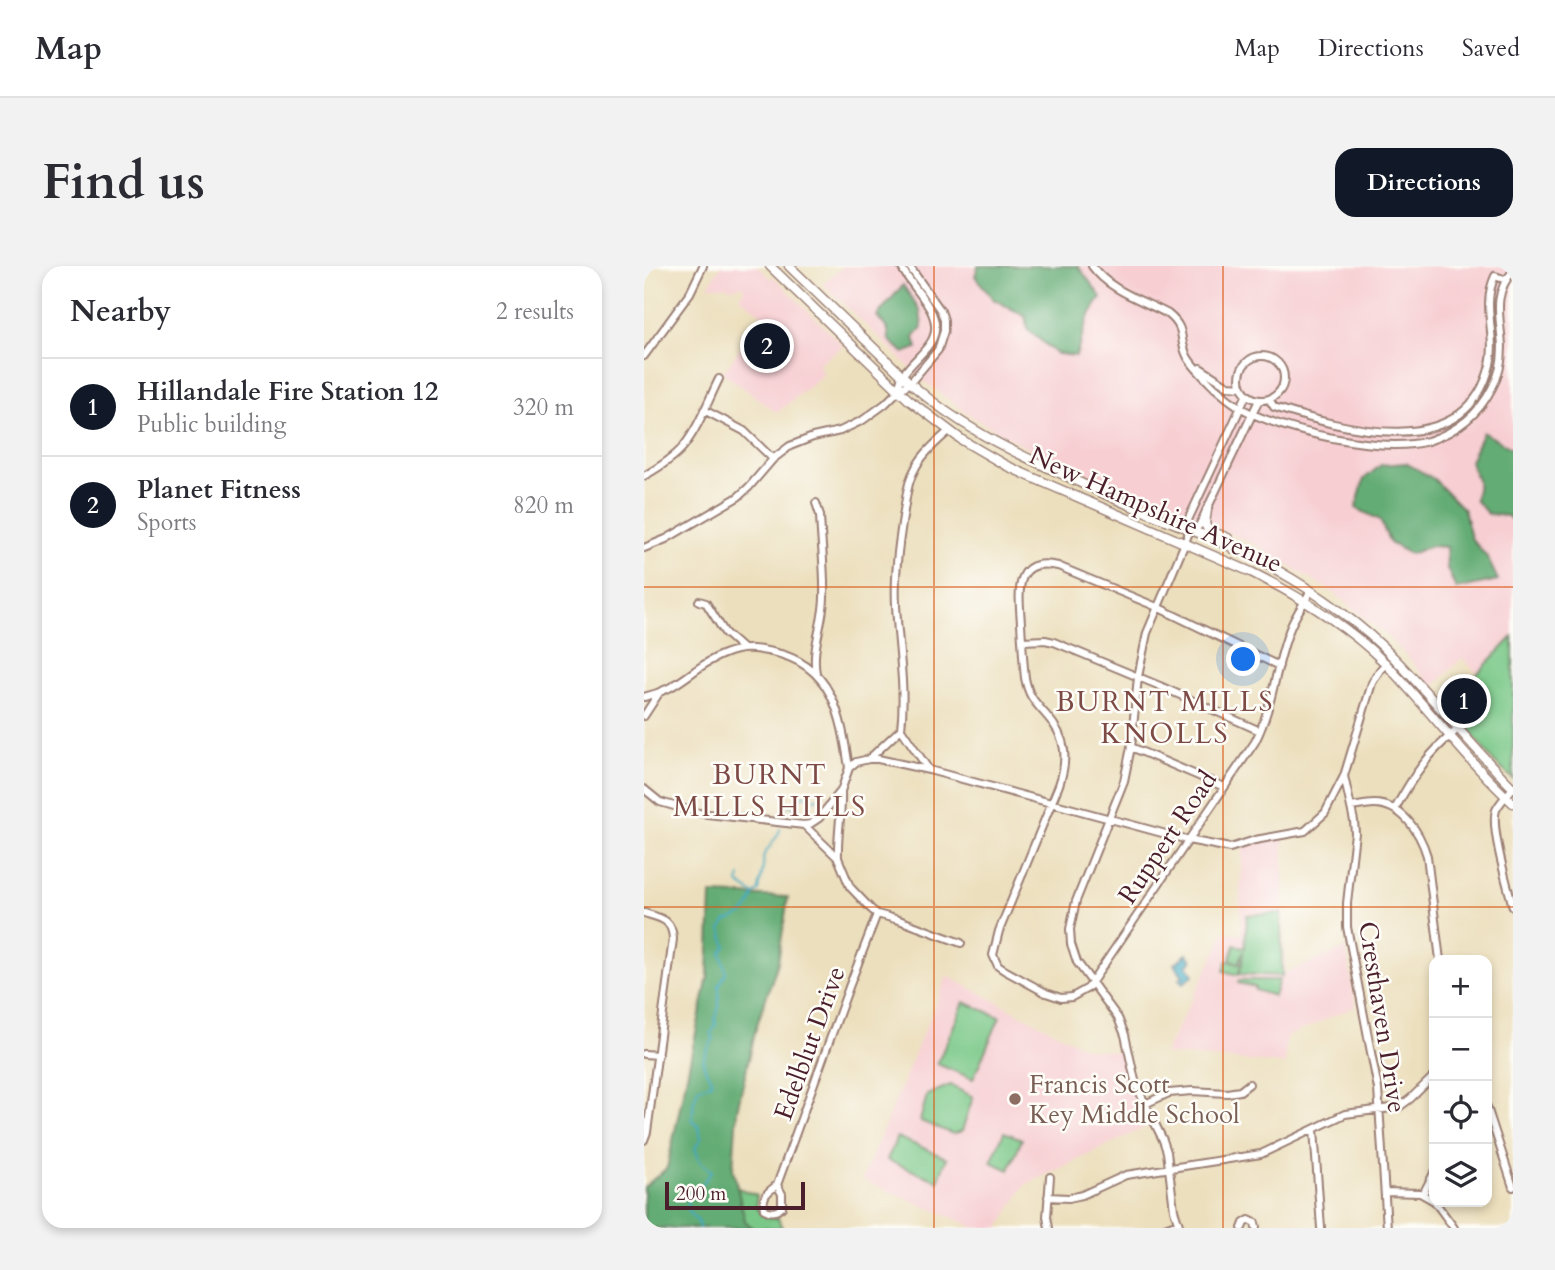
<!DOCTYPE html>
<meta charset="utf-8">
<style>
:root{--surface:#fff;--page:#f2f2f3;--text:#2b2b33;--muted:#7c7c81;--line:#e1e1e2;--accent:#111827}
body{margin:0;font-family:Cardo,serif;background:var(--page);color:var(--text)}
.controls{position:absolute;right:21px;bottom:21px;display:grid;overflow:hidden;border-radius:14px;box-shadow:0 4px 10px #0003}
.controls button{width:63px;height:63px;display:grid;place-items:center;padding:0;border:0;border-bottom:2px solid var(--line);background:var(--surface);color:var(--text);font:35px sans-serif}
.scale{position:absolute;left:21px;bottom:18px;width:140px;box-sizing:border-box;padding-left:7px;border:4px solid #4a1f2b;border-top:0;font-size:19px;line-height:24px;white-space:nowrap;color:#4a1f2b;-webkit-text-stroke:5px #fdfcf7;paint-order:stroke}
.you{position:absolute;left:600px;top:394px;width:24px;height:24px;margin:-18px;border:5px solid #fff;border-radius:50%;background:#1a73e8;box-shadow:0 0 0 10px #1a73e833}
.badge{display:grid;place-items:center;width:46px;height:46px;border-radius:50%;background:var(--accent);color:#fff;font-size:23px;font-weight:700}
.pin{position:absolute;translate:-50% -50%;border:4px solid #fff;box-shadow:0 2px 7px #0006}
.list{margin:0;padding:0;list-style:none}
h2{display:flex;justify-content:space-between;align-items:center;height:91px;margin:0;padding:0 28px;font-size:30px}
h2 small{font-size:23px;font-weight:400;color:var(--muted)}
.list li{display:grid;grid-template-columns:46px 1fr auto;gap:21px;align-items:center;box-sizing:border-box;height:98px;padding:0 28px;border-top:2px solid var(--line)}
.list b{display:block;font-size:26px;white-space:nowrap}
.list p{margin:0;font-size:23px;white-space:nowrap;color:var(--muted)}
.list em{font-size:23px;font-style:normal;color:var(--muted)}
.icon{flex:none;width:38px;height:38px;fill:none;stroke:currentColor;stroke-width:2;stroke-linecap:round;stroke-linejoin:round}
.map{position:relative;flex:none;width:869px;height:962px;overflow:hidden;border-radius:21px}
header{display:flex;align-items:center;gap:42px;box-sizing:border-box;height:98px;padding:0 35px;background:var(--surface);border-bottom:2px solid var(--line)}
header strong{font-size:33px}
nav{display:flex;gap:38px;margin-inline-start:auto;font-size:24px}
.intro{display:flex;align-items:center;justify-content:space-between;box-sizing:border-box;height:168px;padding:0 42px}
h1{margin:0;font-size:49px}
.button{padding:18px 32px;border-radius:21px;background:var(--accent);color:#fff;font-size:24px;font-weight:700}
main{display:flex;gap:42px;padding:0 42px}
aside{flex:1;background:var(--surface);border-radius:21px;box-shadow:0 4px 10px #0003}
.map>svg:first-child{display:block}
.built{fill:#f7cfd3}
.green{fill:#7ac888;stroke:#62745a;stroke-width:2}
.forest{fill:#63ac74;stroke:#566650;stroke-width:2}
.water{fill:#41a9c1;stroke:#466476;stroke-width:2}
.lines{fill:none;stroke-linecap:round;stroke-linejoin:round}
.stream{stroke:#41a9c1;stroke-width:2}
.minor-casing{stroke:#9b7f74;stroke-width:10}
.major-casing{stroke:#9b7f74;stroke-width:11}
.minor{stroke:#fff;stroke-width:6}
.major{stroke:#fff;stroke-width:8}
.grid{fill:none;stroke:#d8530f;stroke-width:2;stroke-opacity:0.55}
.education-dot{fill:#8d6e63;stroke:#fdfcf7;stroke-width:2.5}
.labels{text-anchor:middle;stroke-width:5;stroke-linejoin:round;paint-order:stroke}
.street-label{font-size:26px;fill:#4a1f2b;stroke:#fdfcf7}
.education-label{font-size:26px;fill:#785e54;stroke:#fdfcf7;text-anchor:start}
.neighbourhood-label{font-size:28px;letter-spacing:2px;fill:#7e4a45;stroke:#fdfcf7}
</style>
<header>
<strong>Map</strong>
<nav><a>Map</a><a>Directions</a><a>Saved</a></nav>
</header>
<div class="intro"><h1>Find us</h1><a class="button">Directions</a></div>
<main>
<aside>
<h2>Nearby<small>2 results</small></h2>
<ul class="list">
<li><span class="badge">1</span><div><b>Hillandale Fire Station 12</b><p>Public building</p></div><em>320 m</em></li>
<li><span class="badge">2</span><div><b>Planet Fitness</b><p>Sports</p></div><em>820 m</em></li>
</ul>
</aside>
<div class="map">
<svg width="869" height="962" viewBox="0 0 869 962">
<rect width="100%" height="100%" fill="#fdfcf7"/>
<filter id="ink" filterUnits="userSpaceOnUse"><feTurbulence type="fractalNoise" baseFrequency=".0143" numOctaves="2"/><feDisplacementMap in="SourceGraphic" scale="14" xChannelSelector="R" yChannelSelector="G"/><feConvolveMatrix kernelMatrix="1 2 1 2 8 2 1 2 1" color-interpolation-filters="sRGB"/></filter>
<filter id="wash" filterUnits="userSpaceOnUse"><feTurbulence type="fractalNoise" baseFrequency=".00686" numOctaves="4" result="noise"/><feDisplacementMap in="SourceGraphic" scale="28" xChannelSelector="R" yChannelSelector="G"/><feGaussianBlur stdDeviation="1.57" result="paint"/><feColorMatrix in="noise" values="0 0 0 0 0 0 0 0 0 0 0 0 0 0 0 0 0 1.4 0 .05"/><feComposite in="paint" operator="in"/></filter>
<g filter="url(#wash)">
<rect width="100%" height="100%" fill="#ecdfbd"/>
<path class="built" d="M 77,0 L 113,0 L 127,13 L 129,10 L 199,80 L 174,98 L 180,108 L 133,147 L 79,107 L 119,49 L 95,31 L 100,23 L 99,20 L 85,22 L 84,20 L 64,20 Z
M 200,0 L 869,0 L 869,371 L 833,407 L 818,392 L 788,422 L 767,395 L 744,371 L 690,327 L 610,278 L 408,193 L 380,180 L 330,152 L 281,116 L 179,18 Z
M 640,571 L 639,643 L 641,707 L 702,682 L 712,740 L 642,771 L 641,798 L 520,788 L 575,680 L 580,666 L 598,668 L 596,630 L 599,580 Z
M 303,710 L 444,783 L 479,786 L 488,828 L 504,860 L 381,919 L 355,962 L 330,962 L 321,957 L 218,914 Z"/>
<path class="green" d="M 869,371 L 869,513 L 850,496 L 814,451 L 840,431 L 828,413 Z
M 637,647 L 638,710 L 596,708 L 597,701 L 594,709 L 580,705 L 583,695 L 598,699 L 600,685 L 595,697 L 586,694 L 591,679 L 601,682 L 603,649 Z
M 595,714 L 635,714 L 630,730 L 611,724 L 611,721 L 594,717 Z
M 320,736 L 356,751 L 329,813 L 293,798 Z
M 306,819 L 329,831 L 318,865 L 309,868 L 276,855 L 283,829 Z
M 360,866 L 378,873 L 365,904 L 347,896 Z
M 253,871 L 303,892 L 294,915 L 243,894 Z
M 52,907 L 113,929 C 110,944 119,954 134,952 L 138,962 L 0,962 L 0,928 Z"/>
<path class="forest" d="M 334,0 L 434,0 L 457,31 L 444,52 L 432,90 L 413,88 L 384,64 L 381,50 L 349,33 L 331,10 Z
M 259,19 L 276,44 L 278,61 L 270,72 L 273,82 L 260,87 L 245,74 L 244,64 L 233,50 Z
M 839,166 L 869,183 L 869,256 L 864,250 L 844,248 L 831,234 L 834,217 L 826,195 Z
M 762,197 L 790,213 L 820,244 L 827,272 L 843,291 L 854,314 L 812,323 L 803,302 L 802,281 L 787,280 L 766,288 L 746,277 L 736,254 L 712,242 L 720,213 L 737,199 Z
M 67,628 L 144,631 L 134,696 L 112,762 L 93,844 L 89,903 L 101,955 L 109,962 L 0,962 L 0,921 L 23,902 L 64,711 Z"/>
<path class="water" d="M 543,688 L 548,694 L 543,699 L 550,709 L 539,717 L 535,713 L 539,710 L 530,698 Z"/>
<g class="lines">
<path class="stream" d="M 139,551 L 142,538 L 154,542 L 154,534 L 160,528 L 170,533 L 179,530
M 96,611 L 94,617 L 108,627
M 55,962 L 54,955 C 42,948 39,931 51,923 L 53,925 L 68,905 L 56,896 L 51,882 L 57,873 L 55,861 L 49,855 L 49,838 L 54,822 L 66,818 L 68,814 C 54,796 59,791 70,772 L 67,767 L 72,759 L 71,754 L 75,741 L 75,720 L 82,706 L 77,687 L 82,680 L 77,663 L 82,655 C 97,652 107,644 110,628 L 115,625 C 116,613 121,602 119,590 L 134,569 L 136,563"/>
</g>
</g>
<g filter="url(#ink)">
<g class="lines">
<g class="minor-casing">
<path id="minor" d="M 448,0 C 466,25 498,34 524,48 C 543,63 534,72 543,90 C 548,100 563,114 571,122 C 579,129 588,136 597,142 C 637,165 739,188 784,175 C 812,166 835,148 848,122 C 855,110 858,95 858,81 C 857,52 847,30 869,5
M 0,90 L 46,27 L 59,0
M596 112a22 22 0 1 1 44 0a22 22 0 1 1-44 0Z
M 556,102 L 584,120 L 598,121
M 254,125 C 255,120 256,113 259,109 C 272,88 301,77 288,47 C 280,30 265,17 257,0
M 625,133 L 630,141 C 698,163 822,199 846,99 C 853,68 837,40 851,10 L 862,14
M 60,144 L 100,165 L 129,193
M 0,210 C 14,202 29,193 39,181 C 55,161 64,135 75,113
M 546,263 L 555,260 L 615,134
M 0,282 L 22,273 L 94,231 L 105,221 L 129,193 L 146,180 L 169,171 L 196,165 L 219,154 L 241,138 L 254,125 L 266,117 L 294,84 L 300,65 L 300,54 L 297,45 L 265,0
M 55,335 L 62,337 L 81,367 L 98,382
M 378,375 L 401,374 L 410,376 L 516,420 L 616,465
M 635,400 L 513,341 L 414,300 C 369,290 375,327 377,357 C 378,376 379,394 381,412 C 385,432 391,436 403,450 C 423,472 424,493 415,519 L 355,665 L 349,689 L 354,700 L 360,704 L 402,727 L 417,732 L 428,731 L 444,722 L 611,476 C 629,441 631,402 645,365 C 650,351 659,339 666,326
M 172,407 C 167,382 180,356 180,331 C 181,304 177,276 176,249 L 172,237
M 0,431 C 9,429 17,426 25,422 C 44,412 60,395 80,388 C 98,381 109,382 128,386 C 189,398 197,449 205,502
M 0,450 L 15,427
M 257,463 L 285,504
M 487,481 L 580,521
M 225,493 L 234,493 L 285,504 L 544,574 L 586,582 L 611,574 L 661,565 L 681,547 L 700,510
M 869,522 C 863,529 856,536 852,544 C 846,562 864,621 869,641
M 0,523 L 16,536 L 55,547 L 133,556 L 160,559 L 166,558 L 175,552 L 197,525 L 205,502 L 212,496 L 225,493 L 257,463 C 262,422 254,380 252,339 C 250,301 257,263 263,226 C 268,198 284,183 305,165
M 707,541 C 715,540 723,538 730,538 C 758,538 776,566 783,590 L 796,694
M 751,543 C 769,510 784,487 814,463
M 160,559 L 194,592 L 206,621 L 227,643 L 233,648 L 255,654 L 317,677
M 194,592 C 193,570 198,547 197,525
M 0,647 C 17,652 28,653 29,673 L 3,866 L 0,874
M 0,788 L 14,789
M 501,838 L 525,827 L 548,825 L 583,827 L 596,825 L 605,818
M 843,841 L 869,921
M 670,863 L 677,962
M 133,919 C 123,927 118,929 120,943 C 127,947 132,947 138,941 L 138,928 L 133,919 L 205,721 L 233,648
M 741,926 L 776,927 L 790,935
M 779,928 L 790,907
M 404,931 L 425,932 L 438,929 L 482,909 L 617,888 L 701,848 L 755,841 L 766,833 L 790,810
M 791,936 L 810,962
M 405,962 L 403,951 L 406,911
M 521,962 L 534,957
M 536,962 L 530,944 L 523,886 L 519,874 L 492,819 L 481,769 L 474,752 L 433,696 L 427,678 L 426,663 L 432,635 L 480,515 L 487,481 L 494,411 L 503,367 L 541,277 L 546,263 L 544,254 L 603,128
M 598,962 L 600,957 L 605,954 L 611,957 L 612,962
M 743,962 L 734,823 L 703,661 L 703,637 L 711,567 L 710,555 L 700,510 L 728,417 L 736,404 L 743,397"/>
</g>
<g class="major-casing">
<path id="major" d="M 126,0 L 265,134 L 318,174 L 361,199 L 385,210 L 607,306 C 655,330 701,358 739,395 C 784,441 822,494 869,537
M 145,0 L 266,117 C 312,158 364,184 420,209 C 447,222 474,235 502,246 C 546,264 592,280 633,304 C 672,326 720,360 751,393 C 792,435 828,481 869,522
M 563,244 L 561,258 L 564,264 L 584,272 L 590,283"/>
</g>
<use href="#minor" class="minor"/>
<use href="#major" class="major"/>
</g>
</g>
<path class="grid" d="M 290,0 L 290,962M 579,0 L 579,962M 0,321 L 869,321M 0,641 L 869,641"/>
<circle class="education-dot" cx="371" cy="833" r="7"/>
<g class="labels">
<g class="street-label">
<text transform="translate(512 243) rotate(24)" y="9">New Hampshire Avenue</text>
<text transform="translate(523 571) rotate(-56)" y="9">Ruppert Road</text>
<text transform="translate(739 751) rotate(81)" y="9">Cresthaven Drive</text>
<text transform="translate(165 777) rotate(-70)" y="9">Edelblut Drive</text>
</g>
<g class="education-label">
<text x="385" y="827">Francis Scott<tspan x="385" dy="30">Key Middle School</tspan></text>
</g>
<g class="neighbourhood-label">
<text x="521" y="445">BURNT MILLS<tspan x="521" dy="32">KNOLLS</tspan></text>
<text x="126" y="518">BURNT<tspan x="126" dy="32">MILLS HILLS</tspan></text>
</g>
</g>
</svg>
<div class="controls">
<button>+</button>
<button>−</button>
<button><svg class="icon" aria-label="locate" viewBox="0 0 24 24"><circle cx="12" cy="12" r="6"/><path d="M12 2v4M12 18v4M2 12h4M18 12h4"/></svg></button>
<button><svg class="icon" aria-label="layers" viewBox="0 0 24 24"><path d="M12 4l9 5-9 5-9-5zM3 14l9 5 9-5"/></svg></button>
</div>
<div class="scale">200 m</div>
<div class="you"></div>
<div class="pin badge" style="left:820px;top:435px">1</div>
<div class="pin badge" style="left:123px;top:80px">2</div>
</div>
</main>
